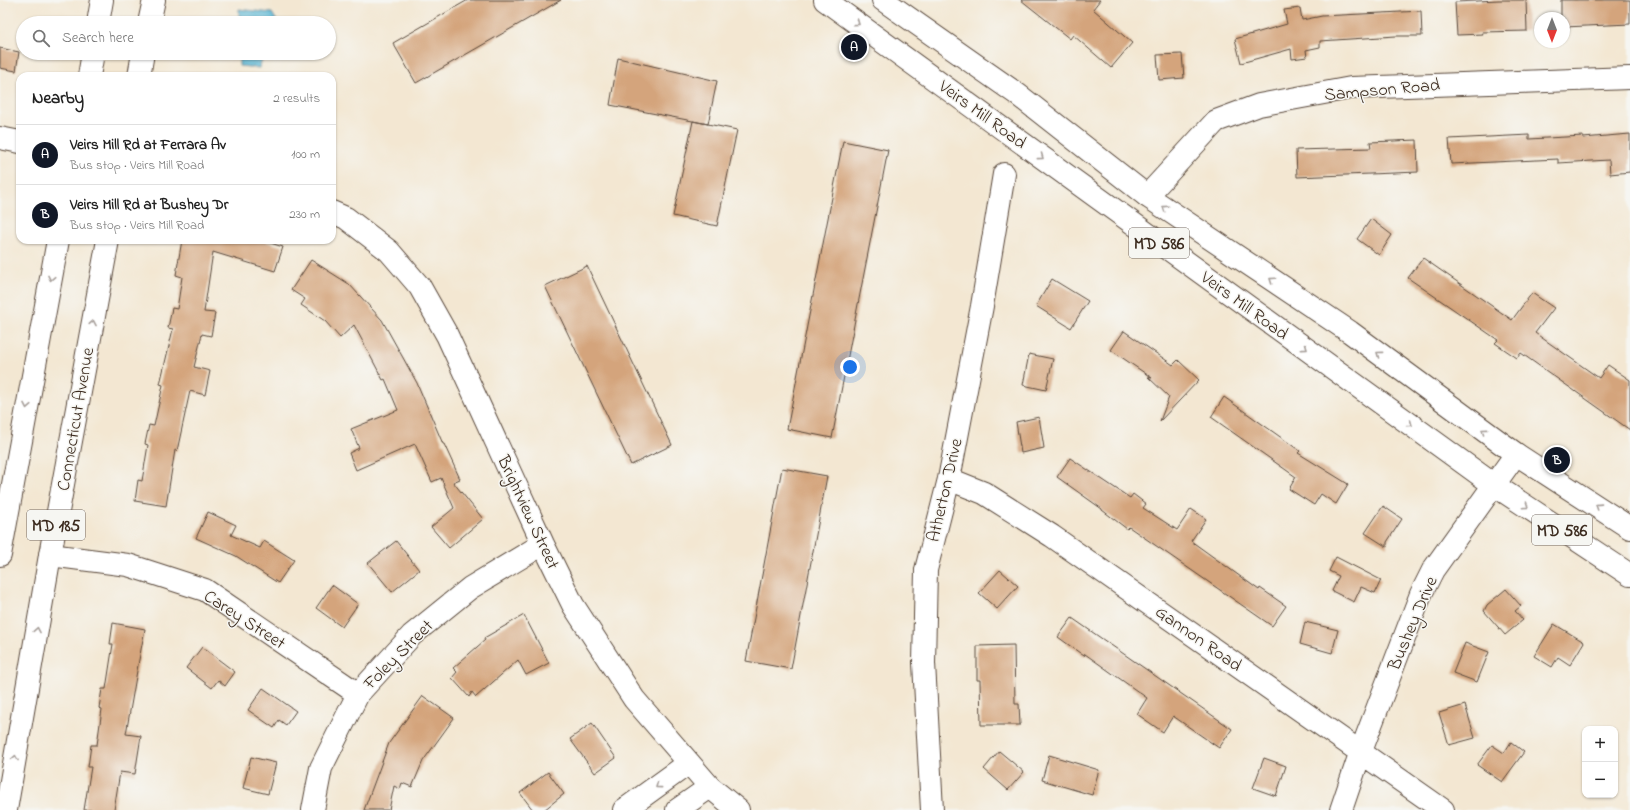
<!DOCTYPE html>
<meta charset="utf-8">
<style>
:root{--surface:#fff;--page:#f2f2f2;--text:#222;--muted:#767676;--line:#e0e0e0;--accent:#111827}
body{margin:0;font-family:"Indie Flower",sans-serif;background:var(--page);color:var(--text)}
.controls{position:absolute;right:12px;bottom:12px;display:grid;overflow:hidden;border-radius:8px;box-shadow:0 1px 3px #0004}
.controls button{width:36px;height:36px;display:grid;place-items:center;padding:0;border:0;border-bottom:1px solid var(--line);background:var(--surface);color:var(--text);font:20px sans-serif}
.compass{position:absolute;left:1534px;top:12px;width:36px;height:36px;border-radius:50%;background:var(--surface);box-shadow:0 1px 3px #0004;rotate:180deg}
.you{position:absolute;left:850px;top:367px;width:14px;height:14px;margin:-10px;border:3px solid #fff;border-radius:50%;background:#1a73e8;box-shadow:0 0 0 6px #1a73e833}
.badge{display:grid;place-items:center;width:26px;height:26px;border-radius:50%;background:var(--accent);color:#fff;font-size:13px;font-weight:700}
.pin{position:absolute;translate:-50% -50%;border:2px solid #fff;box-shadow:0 1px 4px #0006}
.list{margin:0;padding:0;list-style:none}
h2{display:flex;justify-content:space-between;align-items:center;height:52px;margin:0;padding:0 16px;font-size:17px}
h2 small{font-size:13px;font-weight:400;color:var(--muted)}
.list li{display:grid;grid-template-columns:26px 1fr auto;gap:12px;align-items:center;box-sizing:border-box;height:60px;padding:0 16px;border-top:1px solid var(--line)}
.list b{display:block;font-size:15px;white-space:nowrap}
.list p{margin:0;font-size:13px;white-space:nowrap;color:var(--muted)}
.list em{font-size:13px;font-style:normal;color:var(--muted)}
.icon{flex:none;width:22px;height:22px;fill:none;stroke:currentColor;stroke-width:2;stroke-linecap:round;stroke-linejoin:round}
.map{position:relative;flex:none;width:1630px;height:810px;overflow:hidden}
.search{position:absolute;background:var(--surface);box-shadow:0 1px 3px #0004;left:16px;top:16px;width:320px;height:44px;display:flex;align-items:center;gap:10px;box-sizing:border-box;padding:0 14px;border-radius:22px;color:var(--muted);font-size:15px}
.panel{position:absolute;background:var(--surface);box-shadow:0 1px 3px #0004;left:16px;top:72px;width:320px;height:172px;border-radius:12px}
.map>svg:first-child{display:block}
.water{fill:#53b3d2;stroke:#476e78}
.building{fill:#d4a47b}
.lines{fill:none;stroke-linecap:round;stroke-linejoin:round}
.minor-casing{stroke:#574639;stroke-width:24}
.major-casing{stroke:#574639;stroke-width:24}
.minor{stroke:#fff;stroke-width:22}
.major{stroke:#fff;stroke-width:22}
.oneway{stroke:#a79f9a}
.labels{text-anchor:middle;stroke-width:3;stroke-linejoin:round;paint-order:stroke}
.shield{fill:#f6f6f2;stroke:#73675e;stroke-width:1}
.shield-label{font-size:17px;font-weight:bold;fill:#3b2a1e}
.street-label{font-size:18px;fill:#3b2a1e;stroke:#f6f6f2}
</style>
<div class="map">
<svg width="1630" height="810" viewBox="0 0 1630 810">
<rect width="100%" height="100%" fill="#f6f6f2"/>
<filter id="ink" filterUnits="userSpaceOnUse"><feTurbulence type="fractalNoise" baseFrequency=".025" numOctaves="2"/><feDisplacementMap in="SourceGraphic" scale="8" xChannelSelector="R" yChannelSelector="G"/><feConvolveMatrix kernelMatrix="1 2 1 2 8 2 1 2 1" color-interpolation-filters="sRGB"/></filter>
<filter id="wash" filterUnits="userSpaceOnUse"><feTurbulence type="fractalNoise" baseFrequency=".012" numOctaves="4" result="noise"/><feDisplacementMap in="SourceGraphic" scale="16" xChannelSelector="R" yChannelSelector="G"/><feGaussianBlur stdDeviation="0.9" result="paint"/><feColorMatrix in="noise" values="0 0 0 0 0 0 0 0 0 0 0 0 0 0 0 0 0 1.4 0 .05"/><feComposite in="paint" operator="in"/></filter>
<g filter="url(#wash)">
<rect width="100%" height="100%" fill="#f3e7d2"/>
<path class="water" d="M 239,9 L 272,13 L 277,21 L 277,23 L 239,23 Z
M 239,53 L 265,53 L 259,68 L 239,66 Z"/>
<g id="blocks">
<path class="building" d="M 468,0 L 561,0 L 416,83 L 393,43 Z
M 1021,0 L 1100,0 L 1093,9 L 1132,43 L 1111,68 L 1073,35 L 1070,39 Z
M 1499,0 L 1526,0 L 1527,31 L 1482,32 L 1483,34 L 1457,35 L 1455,2 Z
M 1561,0 L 1630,0 L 1630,24 L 1564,27 L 1564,18 L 1561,18 Z
M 1300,8 L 1302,20 L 1322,16 L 1421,11 L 1422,36 L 1396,36 L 1320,41 L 1320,47 L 1306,50 L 1307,57 L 1292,59 L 1291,49 L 1241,63 L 1235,39 L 1287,24 L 1284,10 Z
M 0,48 L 19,52 L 16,71 L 0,68 Z
M 1182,54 L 1184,78 L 1159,80 L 1157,55 Z
M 618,58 L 717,81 L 708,124 L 610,105 Z
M 693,121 L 737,130 L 717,226 L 673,216 Z
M 1630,134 L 1630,172 L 1610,174 L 1609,160 L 1558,163 L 1558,159 L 1451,164 L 1449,139 L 1529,135 L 1529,139 L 1583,136 L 1583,138 Z
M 1417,140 L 1418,172 L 1297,177 L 1296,150 L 1371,148 L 1370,142 Z
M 843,141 L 888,150 L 832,438 L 787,429 Z
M 1371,219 L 1392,235 L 1379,255 L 1357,239 Z
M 182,240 L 261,240 L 283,247 L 275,271 L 213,252 L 204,312 L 215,313 L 211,336 L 202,334 L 194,367 L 210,371 L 205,395 L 190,391 L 177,451 L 175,450 L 166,506 L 135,501 L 138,480 L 142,481 L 148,445 L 145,444 L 149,425 L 154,426 L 163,385 L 160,384 L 173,329 L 168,328 L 172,308 L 177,309 L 182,277 L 176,275 Z
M 1423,258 L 1512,320 L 1532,293 L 1554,308 L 1535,333 L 1599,378 L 1608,365 L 1630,380 L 1630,430 L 1521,353 L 1517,358 L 1495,343 L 1498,340 L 1408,278 Z
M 311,260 L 349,284 L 382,320 L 417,383 L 443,444 L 444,444 L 460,479 L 453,482 L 483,519 L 449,548 L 431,527 L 454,508 L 441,478 L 432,482 L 415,444 L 356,470 L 349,453 L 359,448 L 351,429 L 398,410 L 385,379 L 383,380 L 354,325 L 340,338 L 325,321 L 301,305 L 305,299 L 291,290 Z
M 587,266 L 672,445 L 631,465 L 545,286 Z
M 1052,279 L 1088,301 L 1071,328 L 1036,306 Z
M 1124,331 L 1173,365 L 1178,360 L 1199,380 L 1160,421 L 1169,397 L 1148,377 L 1152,378 L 1111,350 Z
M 1029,354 L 1053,359 L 1046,390 L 1023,385 Z
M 1224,397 L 1300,451 L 1298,453 L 1348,484 L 1336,504 L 1321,494 L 1314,505 L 1289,489 L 1296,477 L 1211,417 Z
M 1039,417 L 1044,448 L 1021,453 L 1016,422 Z
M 1070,458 L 1130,498 L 1133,494 L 1146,504 L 1143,508 L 1177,530 L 1191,509 L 1206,519 L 1191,541 L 1259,590 L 1260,588 L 1286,606 L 1272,626 L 1129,527 L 1127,529 L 1102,510 L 1102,509 L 1057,477 Z
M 782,468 L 827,476 L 791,669 L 746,661 Z
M 1383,506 L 1402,519 L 1387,542 L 1387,547 L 1365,533 Z
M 208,512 L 236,525 L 231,535 L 260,548 L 264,541 L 294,560 L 278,583 L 236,556 L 196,538 Z
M 396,541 L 419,570 L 392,592 L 368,563 Z
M 1336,557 L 1381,580 L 1375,593 L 1361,587 L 1354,602 L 1332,591 L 1339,576 L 1329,571 Z
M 1000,570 L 1018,586 L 997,609 L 979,593 Z
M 332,585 L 358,604 L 342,627 L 316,608 Z
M 1506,589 L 1521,606 L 1515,611 L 1523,620 L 1505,635 L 1484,611 L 1487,605 Z
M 524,615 L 549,663 L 526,675 L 518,660 L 476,697 L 472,692 L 469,697 L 452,678 L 457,672 L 453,668 L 485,640 L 484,638 Z
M 1072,618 L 1232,729 L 1219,748 L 1173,716 L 1163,732 L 1137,714 L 1147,698 L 1085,654 L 1084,656 L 1058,637 Z
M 1305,622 L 1338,630 L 1332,653 L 1300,644 Z
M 113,623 L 145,629 L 138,665 L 126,734 L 141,736 L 135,774 L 120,772 L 114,810 L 84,810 L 91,767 L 88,767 L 91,745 L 97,745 L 102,709 L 99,708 L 102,689 L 106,689 L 113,644 L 110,644 Z
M 1554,624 L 1584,642 L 1570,665 L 1558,657 L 1552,667 L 1534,656 Z
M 1465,643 L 1489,652 L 1477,682 L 1453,673 Z
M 1014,645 L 1015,704 L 1019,704 L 1020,725 L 981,725 L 980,680 L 977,680 L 977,646 Z
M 202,647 L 235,672 L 225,686 L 218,680 L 212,688 L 186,668 Z
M 263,688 L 296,711 L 286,725 L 279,720 L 274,728 L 248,710 Z
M 423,696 L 454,718 L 423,761 L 412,787 L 402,783 L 400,789 L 394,786 L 389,810 L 364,810 L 389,743 Z
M 1465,705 L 1475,738 L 1449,745 L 1439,713 Z
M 592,723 L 616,758 L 595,773 L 570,739 Z
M 1511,742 L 1524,752 L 1502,782 L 1477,765 L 1492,745 L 1504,753 Z
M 999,751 L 1024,772 L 1008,790 L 984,769 Z
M 1049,755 L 1099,770 L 1092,795 L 1042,780 Z
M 251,757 L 276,763 L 268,794 L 243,788 Z
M 1264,758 L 1286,766 L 1276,796 L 1253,788 Z
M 548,772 L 564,794 L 544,810 L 533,810 L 520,793 Z"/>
</g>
</g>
<g filter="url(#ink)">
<use href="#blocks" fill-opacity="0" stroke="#574639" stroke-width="1"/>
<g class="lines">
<g class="minor-casing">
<path id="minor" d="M 0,138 L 20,142
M 1147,196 L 1216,121 L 1259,105 L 1351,88 L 1630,78
M 332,212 L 346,218 L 389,251 L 420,287 L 447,335 L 543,544 L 573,605 L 634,699 L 710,787 L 738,810
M 949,479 L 984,493 L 1052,536 L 1443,810
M 50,555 L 128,565 L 205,590 L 358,694
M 313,810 L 321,768 L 358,694 L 412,635 L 470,588 L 543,544
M 624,810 L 689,763
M 677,810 L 710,787
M 932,810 L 924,663 L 926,570 L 949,479 L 982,306 L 1004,174
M 1341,810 L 1361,751 L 1421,594 L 1433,570 L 1516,454"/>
</g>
<g class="major-casing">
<path id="major" d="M 825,0 L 1494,485 L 1630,575
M 883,0 L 1017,94 L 1147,196 L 1350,332 L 1516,454 L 1630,528
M 98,23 L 102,0
M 149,23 L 154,0
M 89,76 L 93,53
M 139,76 L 143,53
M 0,555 L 58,240
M 6,810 L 50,555 L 108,240"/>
</g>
<use href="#minor" class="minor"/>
<use href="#major" class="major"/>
</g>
<defs><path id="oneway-chevron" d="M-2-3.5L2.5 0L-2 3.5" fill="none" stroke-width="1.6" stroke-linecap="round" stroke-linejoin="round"/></defs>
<g class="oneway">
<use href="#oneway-chevron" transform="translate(857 23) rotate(36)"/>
<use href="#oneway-chevron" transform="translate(1041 157) rotate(36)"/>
<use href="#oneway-chevron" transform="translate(1165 208) rotate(-146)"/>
<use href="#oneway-chevron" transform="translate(51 278) rotate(101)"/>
<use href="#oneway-chevron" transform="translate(1272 280) rotate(-146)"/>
<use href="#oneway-chevron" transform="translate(93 323) rotate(-80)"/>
<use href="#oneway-chevron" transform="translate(1305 348) rotate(36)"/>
<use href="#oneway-chevron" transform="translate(1379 354) rotate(-144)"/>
<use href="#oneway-chevron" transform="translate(27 406) rotate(101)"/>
<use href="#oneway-chevron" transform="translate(1410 424) rotate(36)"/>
<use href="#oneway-chevron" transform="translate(1484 431) rotate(-144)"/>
<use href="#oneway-chevron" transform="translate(1526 506) rotate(34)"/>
<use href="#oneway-chevron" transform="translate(1598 506) rotate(-147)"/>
<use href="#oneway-chevron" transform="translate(37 630) rotate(-80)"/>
<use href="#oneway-chevron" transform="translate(15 758) rotate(-80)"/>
<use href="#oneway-chevron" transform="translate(658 786) rotate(144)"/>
</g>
</g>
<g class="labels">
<g class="shield">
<rect x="1129" y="228" width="60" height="30" rx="3"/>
<rect x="27" y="510" width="58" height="30" rx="3"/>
<rect x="1532" y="515" width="60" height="30" rx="3"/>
</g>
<g class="shield-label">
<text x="1159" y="249">MD 586</text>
<text x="56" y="531">MD 185</text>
<text x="1562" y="536">MD 586</text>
</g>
<g class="street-label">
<text transform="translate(1382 89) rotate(-5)" y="6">Sampson Road</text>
<text transform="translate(983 114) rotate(36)" y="6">Veirs Mill Road</text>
<text transform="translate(1245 305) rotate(36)" y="6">Veirs Mill Road</text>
<text transform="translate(75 419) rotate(-80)" y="6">Connecticut Avenue</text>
<text transform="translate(944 490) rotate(-77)" y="6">Atherton Drive</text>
<text transform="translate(529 512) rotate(65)" y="6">Brightview Street</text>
<text transform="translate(245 619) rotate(33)" y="6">Carey Street</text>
<text transform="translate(1412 623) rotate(-67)" y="6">Bushey Drive</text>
<text transform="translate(1199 638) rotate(35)" y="6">Gannon Road</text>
<text transform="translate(398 654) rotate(-45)" y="6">Foley Street</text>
</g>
</g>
</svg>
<div class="controls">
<button>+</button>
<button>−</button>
</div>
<svg class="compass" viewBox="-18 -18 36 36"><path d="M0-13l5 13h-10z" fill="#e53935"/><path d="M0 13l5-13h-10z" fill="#767676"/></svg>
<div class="you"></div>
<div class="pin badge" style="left:854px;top:47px">A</div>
<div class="pin badge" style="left:1557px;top:460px">B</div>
<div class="search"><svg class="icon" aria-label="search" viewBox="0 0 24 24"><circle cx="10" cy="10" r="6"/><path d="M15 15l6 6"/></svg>Search here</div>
<section class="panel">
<h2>Nearby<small>2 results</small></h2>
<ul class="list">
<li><span class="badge">A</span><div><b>Veirs Mill Rd at Ferrara Av</b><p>Bus stop · Veirs Mill Road</p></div><em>100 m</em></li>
<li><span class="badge">B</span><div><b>Veirs Mill Rd at Bushey Dr</b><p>Bus stop · Veirs Mill Road</p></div><em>230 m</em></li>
</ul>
</section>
</div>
